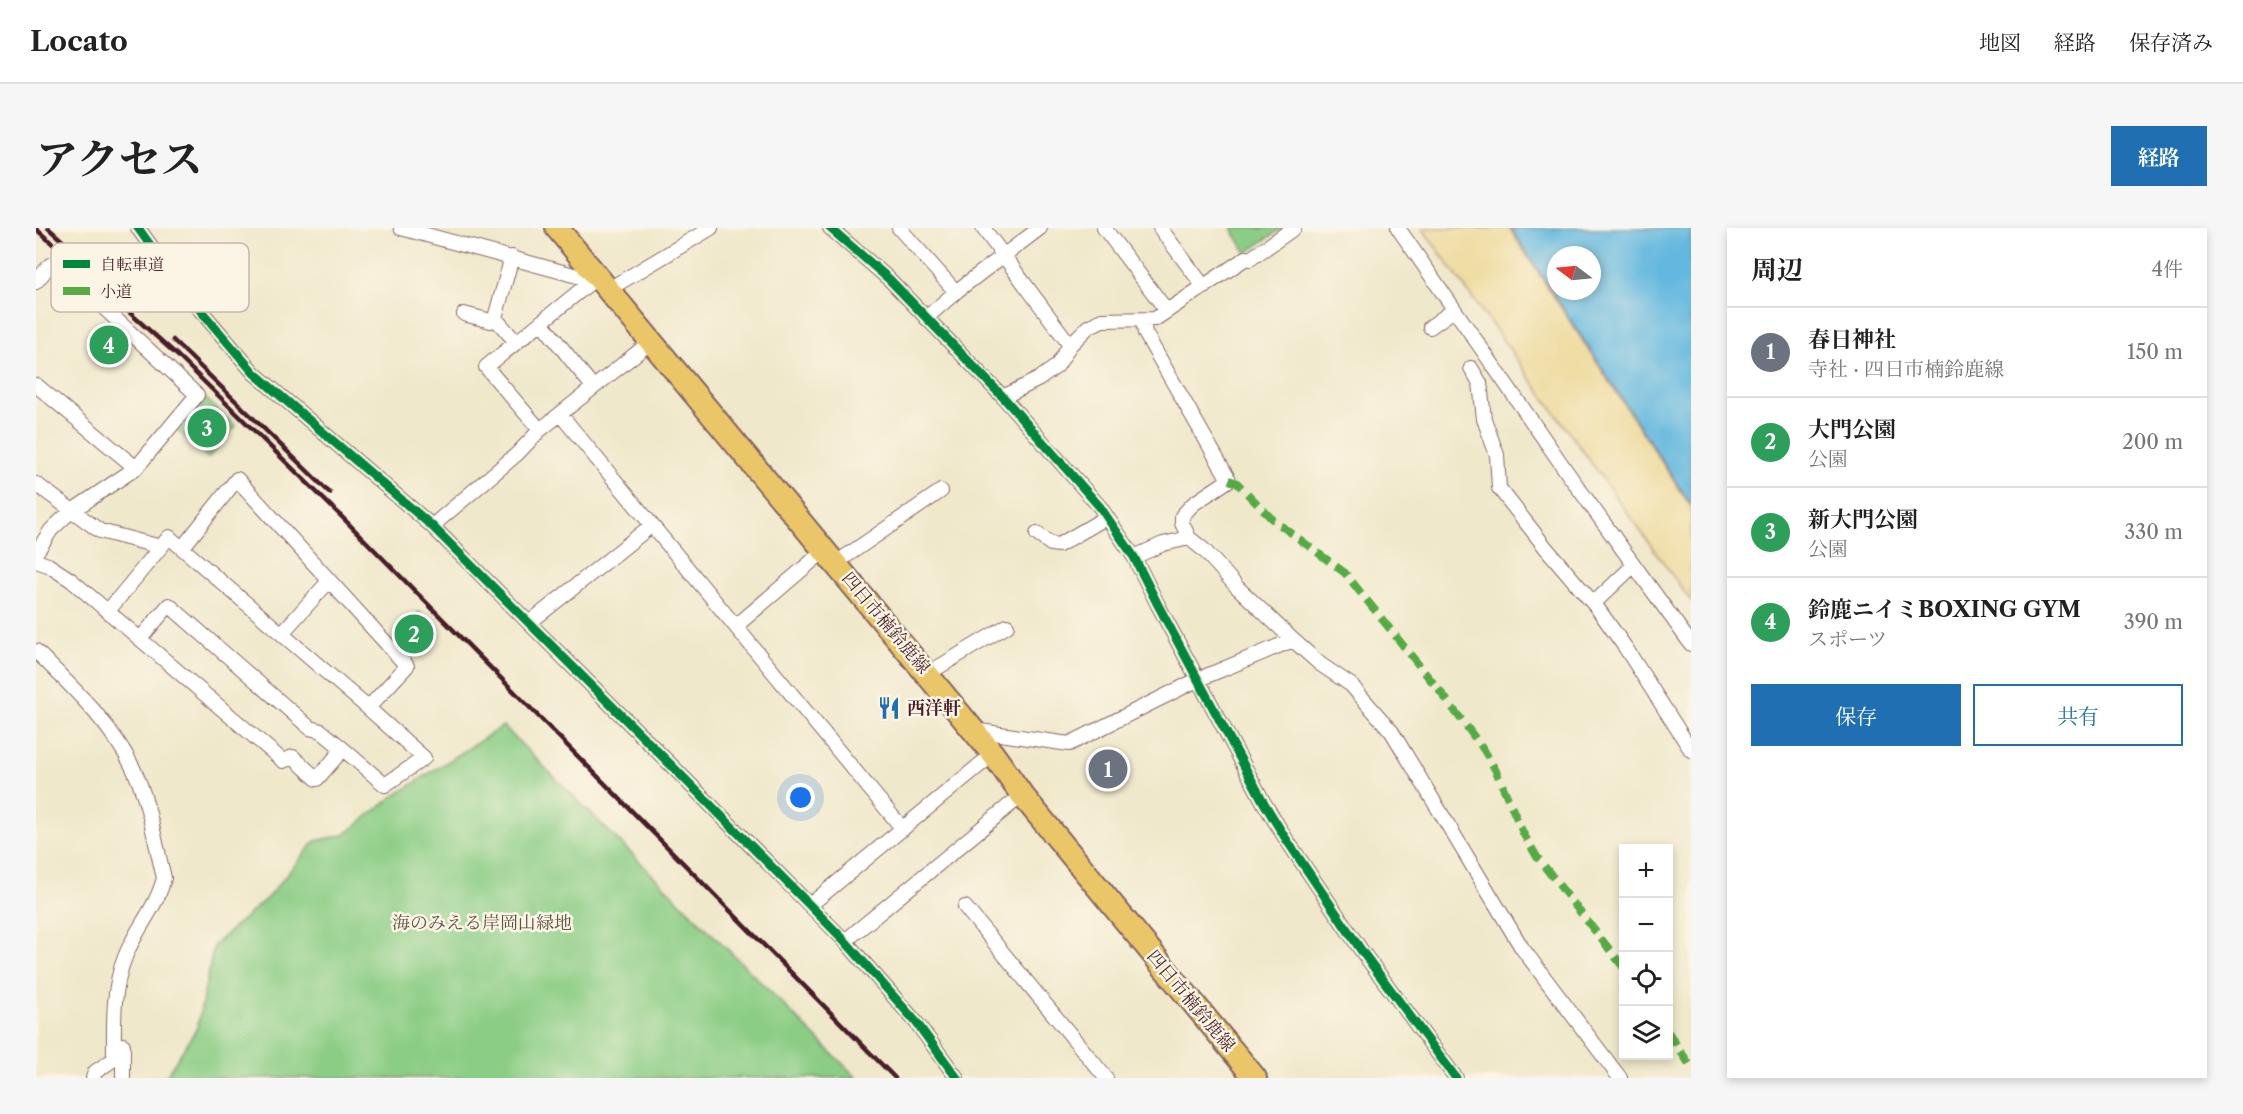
<!DOCTYPE html>
<html lang="ja">
<meta charset="utf-8">
<style>
:root{--surface:#fff;--page:#f6f6f6;--text:#222;--muted:#767676;--line:#e0e0e0;--accent:#1f6fb2}
body{margin:0;font-family:"Libre Caslon Text","Noto Serif JP",serif;background:var(--page);color:var(--text)}
.controls{position:absolute;right:18px;bottom:18px;display:grid;overflow:hidden;border-radius:0px;box-shadow:0 3px 9px #0003}
.controls button{width:54px;height:54px;display:grid;place-items:center;padding:0;border:0;border-bottom:2px solid var(--line);background:var(--surface);color:var(--text);font:30px sans-serif}
.compass{position:absolute;left:1511px;top:18px;width:54px;height:54px;border-radius:50%;background:var(--surface);box-shadow:0 3px 9px #0003;rotate:286deg}
.you{position:absolute;left:765px;top:570px;width:21px;height:21px;margin:-15px;border:4px solid #fff;border-radius:50%;background:#1a73e8;box-shadow:0 0 0 9px #1a73e833}
.badge{display:grid;place-items:center;width:39px;height:39px;border-radius:50%;background:var(--accent);color:#fff;font-size:20px;font-weight:700}
.pin{position:absolute;translate:-50% -50%;border:3px solid #fff;box-shadow:0 2px 6px #0006}
.list{margin:0;padding:0;list-style:none}
h2{display:flex;justify-content:space-between;align-items:center;height:78px;margin:0;padding:0 24px;font-size:26px}
h2 small{font-size:20px;font-weight:400;color:var(--muted)}
.list li{display:grid;grid-template-columns:39px 1fr auto;gap:18px;align-items:center;box-sizing:border-box;height:90px;padding:0 24px;border-top:2px solid var(--line)}
.list b{display:block;font-size:22px;white-space:nowrap}
.list p{margin:0;font-size:20px;white-space:nowrap;color:var(--muted)}
.list em{font-size:20px;font-style:normal;color:var(--muted)}
.actions{display:flex;gap:12px;padding:18px 24px}
.actions a{flex:1;padding:14px 0;border:2px solid var(--accent);border-radius:0px;text-align:center;font-size:21px;color:var(--accent)}
.actions .main{background:var(--accent);color:#fff}
.icon{flex:none;width:33px;height:33px;fill:none;stroke:currentColor;stroke-width:2;stroke-linecap:round;stroke-linejoin:round}
.map{position:relative;flex:none;width:1655px;height:850px;overflow:hidden;border-radius:0px}
header{display:flex;align-items:center;gap:36px;box-sizing:border-box;height:84px;padding:0 30px;background:var(--surface);border-bottom:2px solid var(--line)}
header strong{font-size:28px}
nav{display:flex;gap:33px;margin-inline-start:auto;font-size:21px}
.intro{display:flex;align-items:center;justify-content:space-between;box-sizing:border-box;height:144px;padding:0 36px}
h1{margin:0;font-size:42px}
.button{padding:15px 27px;border-radius:0px;background:var(--accent);color:#fff;font-size:21px;font-weight:700}
main{display:flex;gap:36px;padding:0 36px}
aside{flex:1;background:var(--surface);border-radius:0px;box-shadow:0 3px 9px #0003}
.map>svg:first-child{display:block}
.green{fill:#8bcd85;stroke:#6a7658;stroke-width:1.5}
.sand{fill:#eeda9e;stroke:#9c7c64;stroke-width:1.5}
.water{fill:#63b8df;stroke:#566c85;stroke-width:1.5;fill-rule:evenodd}
.lines{fill:none;stroke-linecap:round;stroke-linejoin:round}
.minor-casing{stroke:#846563;stroke-width:16}
.primary-casing{stroke:#846563;stroke-width:26}
.minor{stroke:#fff;stroke-width:14}
.primary{stroke:#ebc669;stroke-width:22}
.rail{stroke:#4a1f2b;stroke-width:4.5}
.quiet{stroke:#57aa44;stroke-width:8;stroke-dasharray:15 8;stroke-linecap:butt}
.cycleway-casing{stroke:#fcf5e5;stroke-width:13}
.cycleway{stroke:#00873e;stroke-width:9}
.labels{text-anchor:middle;stroke-width:5;stroke-linejoin:round;paint-order:stroke}
.street-label{font-size:18px;fill:#4a1f2b;stroke:#fcf5e5}
.poi-label{font-size:18px;font-weight:bold;fill:#4a1f2b;stroke:#fcf5e5;text-anchor:start}
.park-label{font-size:18px;fill:#5e5346;stroke:#fcf5e5}
.key{fill:#fcf5e5;stroke:#c7b5ad;stroke-width:1.5}
.key-label{font-size:16px;fill:#4a1f2b}
</style>
<header>
<strong>Locato</strong>
<nav><a>地図</a><a>経路</a><a>保存済み</a></nav>
</header>
<div class="intro"><h1>アクセス</h1><a class="button">経路</a></div>
<main>
<div class="map">
<svg width="1655" height="850" viewBox="0 0 1655 850">
<rect width="100%" height="100%" fill="#fcf5e5"/>
<filter id="ink" filterUnits="userSpaceOnUse"><feTurbulence type="fractalNoise" baseFrequency=".0167" numOctaves="2"/><feDisplacementMap in="SourceGraphic" scale="12" xChannelSelector="R" yChannelSelector="G"/><feConvolveMatrix kernelMatrix="1 2 1 2 8 2 1 2 1" color-interpolation-filters="sRGB"/></filter>
<filter id="wash" filterUnits="userSpaceOnUse"><feTurbulence type="fractalNoise" baseFrequency=".008" numOctaves="4" result="noise"/><feDisplacementMap in="SourceGraphic" scale="24" xChannelSelector="R" yChannelSelector="G"/><feGaussianBlur stdDeviation="1.35" result="paint"/><feColorMatrix in="noise" values="0 0 0 0 0 0 0 0 0 0 0 0 0 0 0 0 0 1.4 0 .05"/><feComposite in="paint" operator="in"/></filter>
<g filter="url(#wash)">
<rect width="100%" height="100%" fill="#f0e8cb"/>
<path class="green" d="M 1195,0 L 1247,0 L 1210,25 Z
M 169,170 L 200,198 L 172,230 L 141,202 Z
M 383,384 L 399,401 L 372,427 L 358,411 Z
M 467,498 L 821,850 L 129,850 L 161,800 L 178,717 L 232,669 L 279,613 L 308,607 L 355,570 Z"/>
<path class="sand" d="M 1386,0 L 1473,0 L 1655,279 L 1655,373 Z"/>
<path class="water" d="M 1475,0 L 1655,0 L 1655,277 ZM 1520,27 L 1556,27 L 1556,63 L 1520,63 Z"/>
</g>
<g filter="url(#ink)">
<g class="lines">
<g class="minor-casing">
<path id="minor" d="M 102,0 L 142,56 L 218,145 L 396,298 L 634,536 L 809,713 L 880,794 L 921,850
M 365,0 L 556,52
M 794,0 L 853,51 L 967,169 L 1064,279 L 1098,329 L 1122,377 L 1228,575 L 1250,611 L 1325,722 L 1420,850
M 863,0 L 920,64
M 947,0 L 1034,117
M 1068,0 L 1131,83
M 1124,0 L 1168,59
M 1362,0 L 1533,247 L 1655,416
M 476,29 L 459,90 L 480,114
M 0,54 L 14,37 L 67,79 L 161,167 L 100,240 L 33,285 L 15,302 L 0,325
M 573,61 L 675,0
M 428,86 L 455,93 L 459,90
M 890,90 L 922,62 L 1004,0
M 1107,92 L 1109,105 L 1193,252 L 1157,276 L 1146,288 L 1146,295 L 1153,310 L 1168,322 L 1201,359 L 1257,412 L 1284,436 L 1315,457 L 1356,504 L 1486,720 L 1584,850
M 505,94 L 557,159
M 1394,99 L 1418,82
M 1435,140 L 1444,155 L 1448,191 L 1461,227 L 1463,260 L 1510,320 L 1562,381 L 1589,419 L 1655,522
M 0,157 L 100,240
M 967,169 L 1003,151 L 1021,138 L 1034,117 L 1052,99 L 1066,92 L 1119,91 L 1210,30 L 1214,31 L 1258,0
M 524,186 L 867,601
M 504,202 L 450,139 L 561,49
M 0,256 L 64,303 L 125,319
M 396,298 L 481,226 L 504,202 L 616,113
M 1001,306 L 1015,316 L 1023,317 L 1071,289
M 1098,329 L 1127,316 L 1153,310
M 0,333 L 12,337 L 35,352 L 247,533 L 257,529 L 281,551 L 307,521 L 349,557 L 388,530 L 332,480
M 800,335 L 905,263
M 1558,375 L 1598,337
M 72,383 L 133,309 L 332,480 L 371,438 L 201,251 L 147,319
M 493,395 L 616,297
M 700,398 L 789,322
M 246,405 L 293,353
M 104,411 L 133,377 L 274,500 L 285,503 L 307,521
M 0,423 C 35,458 75,495 97,540 C 113,573 119,614 128,650 C 121,679 99,702 89,729 C 76,761 78,797 78,831 L 59,844 L 57,850
M 891,446 L 971,398
M 937,502 L 1033,516 L 1163,451 L 1257,412
M 774,677 L 957,526
M 929,679 L 1070,850
M 809,713 L 986,567
M 87,817 L 87,850"/>
</g>
<g class="primary-casing">
<path id="primary" d="M 521,0 L 918,479 L 957,526 L 986,567 L 1219,850"/>
</g>
<use href="#minor" class="minor"/>
<use href="#primary" class="primary"/>
<path class="rail" d="M 12,0 L 39,24
M 0,1 L 141,127 L 306,289 L 859,850
M 137,112 L 294,265"/>
<path class="quiet" d="M 1193,252 L 1201,255 L 1235,290 L 1309,345 L 1410,471 L 1448,522 L 1460,543 L 1487,605 L 1501,629 L 1588,740
M 1632,804 L 1655,839"/>
<g class="cycleway-casing">
<path id="cycleway" d="M 102,0 L 142,56 L 218,145 L 396,298 L 634,536 L 809,713 L 880,794 L 921,850
M 794,0 L 853,51 L 967,169 L 1064,279 L 1098,329 L 1122,377 L 1228,575 L 1250,611 L 1325,722 L 1420,850"/>
</g>
<use href="#cycleway" class="cycleway"/>
</g>
</g>
<defs>
<g id="restaurant-bare" transform="scale(1.8)"><path d="M-5-6h1v4h1v-4h1v4h1v-4h1v5L-1.5 .5V6h-2V.5L-5-1ZM5-6V6H3V1.5H1.5Q1.5-4 5-6Z" fill="#1f6fb2" stroke="#fcf5e5" stroke-width="2.5" paint-order="stroke"/></g>
</defs>
<g fill-rule="evenodd">
<use href="#restaurant-bare" x="853" y="480"/>
</g>
<g class="labels">
<g class="street-label">
<text transform="translate(850 395) rotate(50)" y="6">四日市楠鈴鹿線</text>
<text transform="translate(1155 773) rotate(50)" y="6">四日市楠鈴鹿線</text>
</g>
<g class="poi-label">
<text x="871" y="486">西洋軒</text>
</g>
<g class="park-label">
<text x="446" y="701">海のみえる岸岡山緑地</text>
</g>
</g>
<rect x="15" y="15" width="198" height="69" rx="9" class="key"/>
<rect x="27" y="32" width="27" height="8" fill="#00873e"/>
<rect x="27" y="59" width="27" height="8" fill="#57aa44"/>
<g class="key-label">
<text x="64" y="42">自転車道</text>
<text x="64" y="69">小道</text>
</g>
</svg>
<div class="controls">
<button>+</button>
<button>−</button>
<button><svg class="icon" aria-label="locate" viewBox="0 0 24 24"><circle cx="12" cy="12" r="6"/><path d="M12 2v4M12 18v4M2 12h4M18 12h4"/></svg></button>
<button><svg class="icon" aria-label="layers" viewBox="0 0 24 24"><path d="M12 4l9 5-9 5-9-5zM3 14l9 5 9-5"/></svg></button>
</div>
<svg class="compass" viewBox="-18 -18 36 36"><path d="M0-13l5 13h-10z" fill="#e53935"/><path d="M0 13l5-13h-10z" fill="#767676"/></svg>
<div class="you"></div>
<div class="pin badge" style="left:1072px;top:541px;background:#6b7280">1</div>
<div class="pin badge" style="left:378px;top:406px;background:#2e9e5b">2</div>
<div class="pin badge" style="left:171px;top:200px;background:#2e9e5b">3</div>
<div class="pin badge" style="left:73px;top:117px;background:#2e9e5b">4</div>
</div>
<aside>
<h2>周辺<small>4件</small></h2>
<ul class="list">
<li><span class="badge" style="background:#6b7280">1</span><div><b>春日神社</b><p>寺社 · 四日市楠鈴鹿線</p></div><em>150 m</em></li>
<li><span class="badge" style="background:#2e9e5b">2</span><div><b>大門公園</b><p>公園</p></div><em>200 m</em></li>
<li><span class="badge" style="background:#2e9e5b">3</span><div><b>新大門公園</b><p>公園</p></div><em>330 m</em></li>
<li><span class="badge" style="background:#2e9e5b">4</span><div><b>鈴鹿ニイミBOXING GYM</b><p>スポーツ</p></div><em>390 m</em></li>
</ul>
<div class="actions"><a class="main">保存</a><a>共有</a></div>
</aside>
</main>
